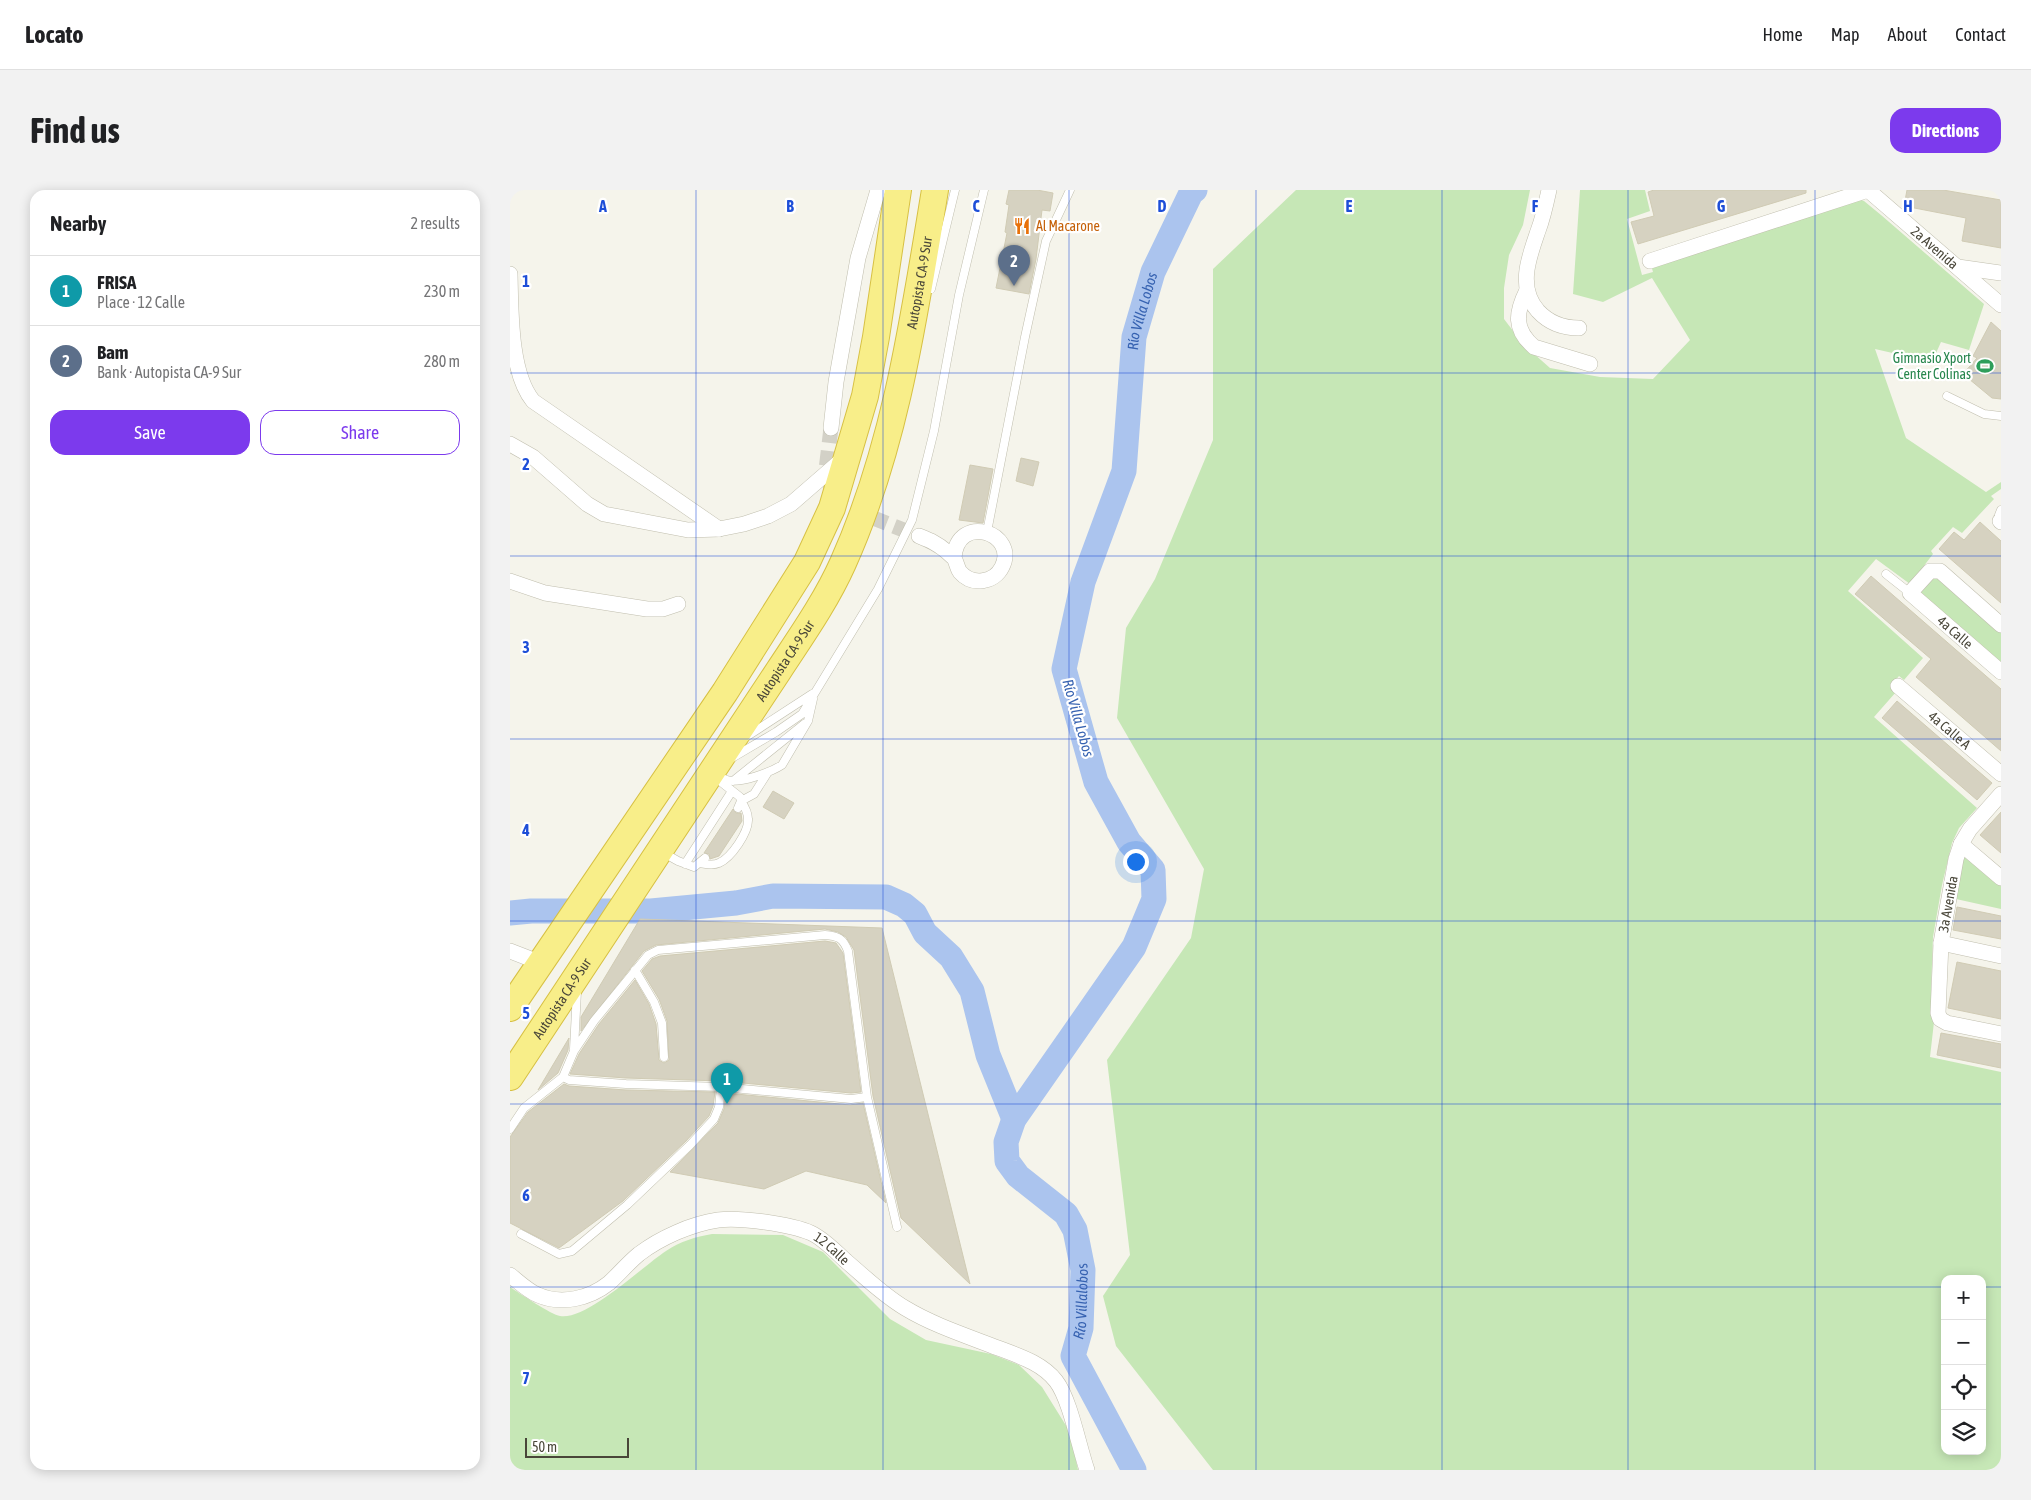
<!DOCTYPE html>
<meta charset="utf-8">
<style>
:root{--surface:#fff;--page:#f2f2f2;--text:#202124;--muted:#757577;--line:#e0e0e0;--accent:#7c3aed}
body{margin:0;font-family:"Asap Condensed",sans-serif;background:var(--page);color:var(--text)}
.controls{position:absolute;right:15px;bottom:15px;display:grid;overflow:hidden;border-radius:10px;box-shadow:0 2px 12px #0003}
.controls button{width:45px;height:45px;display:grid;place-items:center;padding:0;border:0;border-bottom:1px solid var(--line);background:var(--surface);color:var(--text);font:25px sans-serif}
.scale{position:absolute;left:15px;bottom:12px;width:104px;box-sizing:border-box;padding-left:5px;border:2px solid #494639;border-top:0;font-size:14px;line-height:18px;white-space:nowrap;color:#494639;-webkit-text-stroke:4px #fff;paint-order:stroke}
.you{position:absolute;left:625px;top:671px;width:18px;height:18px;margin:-12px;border:4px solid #fff;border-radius:50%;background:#1a73e8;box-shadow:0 0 0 8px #1a73e833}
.badge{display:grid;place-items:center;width:32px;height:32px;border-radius:50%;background:var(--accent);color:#fff;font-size:16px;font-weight:700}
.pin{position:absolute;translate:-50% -41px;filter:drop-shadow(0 1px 2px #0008)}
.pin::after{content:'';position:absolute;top:26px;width:18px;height:15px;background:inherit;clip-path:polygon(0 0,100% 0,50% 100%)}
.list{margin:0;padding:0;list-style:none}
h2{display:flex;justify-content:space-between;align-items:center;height:65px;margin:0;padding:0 20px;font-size:21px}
h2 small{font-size:16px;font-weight:400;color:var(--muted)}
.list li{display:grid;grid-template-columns:32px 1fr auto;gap:15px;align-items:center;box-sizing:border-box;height:70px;padding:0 20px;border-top:1px solid var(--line)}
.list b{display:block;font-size:19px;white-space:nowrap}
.list p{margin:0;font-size:16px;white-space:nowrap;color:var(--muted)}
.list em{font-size:16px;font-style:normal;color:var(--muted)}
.actions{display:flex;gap:10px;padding:15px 20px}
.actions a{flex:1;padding:11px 0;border:1px solid var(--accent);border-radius:15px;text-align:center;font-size:18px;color:var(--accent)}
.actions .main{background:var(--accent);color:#fff}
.icon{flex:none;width:28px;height:28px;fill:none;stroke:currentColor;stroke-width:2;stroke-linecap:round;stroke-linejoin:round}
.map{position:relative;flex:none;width:1491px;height:1280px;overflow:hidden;border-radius:15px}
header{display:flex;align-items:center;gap:30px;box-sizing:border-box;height:70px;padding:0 25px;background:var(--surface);border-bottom:1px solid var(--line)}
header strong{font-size:24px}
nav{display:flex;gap:28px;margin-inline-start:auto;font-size:18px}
.intro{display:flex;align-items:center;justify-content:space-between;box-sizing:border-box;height:120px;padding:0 30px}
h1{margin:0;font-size:35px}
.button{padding:12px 22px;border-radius:15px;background:var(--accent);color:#fff;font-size:18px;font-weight:700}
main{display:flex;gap:30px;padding:0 30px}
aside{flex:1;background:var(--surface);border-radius:15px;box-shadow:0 2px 12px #0003}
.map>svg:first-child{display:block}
.green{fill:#c6e7b6;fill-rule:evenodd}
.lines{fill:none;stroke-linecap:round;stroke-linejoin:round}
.river{stroke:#abc4ee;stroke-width:25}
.building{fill:#d6d2c1;stroke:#d0cbb4}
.minor-tunnel{stroke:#d3d1c7;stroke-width:15;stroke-dasharray:15 8;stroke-linecap:butt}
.service-casing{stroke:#c0beae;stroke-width:9}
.minor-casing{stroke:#c0beae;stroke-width:16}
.trunk-casing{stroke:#d7c043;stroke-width:28}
.service{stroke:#fff;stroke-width:8}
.minor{stroke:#fff;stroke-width:15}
.trunk{stroke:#f8ee89;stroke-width:26}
.grid{fill:none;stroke:#1d4ed8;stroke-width:1;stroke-opacity:0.55}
.labels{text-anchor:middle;stroke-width:4.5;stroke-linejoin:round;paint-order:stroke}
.food-label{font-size:14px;fill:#c56008;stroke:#fff;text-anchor:start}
.street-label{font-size:14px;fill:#494639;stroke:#fff}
.leisure-label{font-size:14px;fill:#27864d;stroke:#fff;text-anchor:end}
.water-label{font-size:15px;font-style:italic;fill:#3662b1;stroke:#fff}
.grid-label{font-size:16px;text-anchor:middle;font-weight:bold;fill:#1d4ed8;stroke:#fff;stroke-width:4.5;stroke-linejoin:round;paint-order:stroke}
</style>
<header>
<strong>Locato</strong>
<nav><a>Home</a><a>Map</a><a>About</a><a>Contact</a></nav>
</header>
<div class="intro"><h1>Find us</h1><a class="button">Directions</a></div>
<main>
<aside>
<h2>Nearby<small>2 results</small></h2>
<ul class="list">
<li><span class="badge" style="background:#0f9aa8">1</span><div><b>FRISA</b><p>Place · 12 Calle</p></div><em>230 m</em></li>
<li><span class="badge" style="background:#5c6f8a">2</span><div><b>Bam</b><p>Bank · Autopista CA-9 Sur</p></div><em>280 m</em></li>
</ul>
<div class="actions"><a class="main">Save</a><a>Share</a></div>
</aside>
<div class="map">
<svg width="1491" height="1280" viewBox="0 0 1491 1280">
<rect width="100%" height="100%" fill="#f5f4eb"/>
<path class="green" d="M 786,0 L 1020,0 L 1013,35 L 999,65 L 994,98 L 994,129 L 1013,154 L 1040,178 L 1090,187 L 1143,189 L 1180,150 L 1142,88 L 1093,112 L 1063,104 L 1070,0 L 1135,0 L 1140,21 L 1117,29 L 1132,85 L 1143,82 L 1139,68 L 1347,8 L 1354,11 L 1371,25 L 1474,114 L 1459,160 L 1431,152 L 1422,172 L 1365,159 L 1396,248 L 1476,302 L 1491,292 L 1491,299 L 1481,306 L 1484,309 L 1452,343 L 1443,337 L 1421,361 L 1423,364 L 1400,394 L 1366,369 L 1338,401 L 1413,468 L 1394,490 L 1389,486 L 1380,497 L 1386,502 L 1364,527 L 1467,618 L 1449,638 L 1442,653 L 1432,695 L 1423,747 L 1421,801 L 1422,823 L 1424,832 L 1420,867 L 1491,882 L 1491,1280 L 703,1280 L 606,1156 L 593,1106 L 620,1065 L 597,870 L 681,748 L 694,679 L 607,528 L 616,438 L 645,389 L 703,250 L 703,79 ZM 1435,1089 L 1472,1089 L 1472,1261 L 1435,1261 Z
M 1430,381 L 1491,435 L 1491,482 L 1400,403 Z
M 1455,667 L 1491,696 L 1491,719 L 1446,709 L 1453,668 Z
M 202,1044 L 273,1045 L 313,1062 L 380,1129 L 416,1150 L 481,1164 L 509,1175 L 532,1197 L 560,1242 L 568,1280 L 0,1280 L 0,1097 C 9,1103 42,1125 50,1126 C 76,1131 133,1076 156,1061 C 171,1051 185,1047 202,1044 Z"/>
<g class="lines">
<g class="river">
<path d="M 0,723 L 21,721 L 141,721 L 226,713 L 263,706 L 376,707 L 394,715 L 405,724 L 415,743 L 441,767 L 462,801 L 478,865 L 504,929"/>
<path id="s1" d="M 624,1280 L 563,1166 L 571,1138 L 573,1080 L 565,1040 L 556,1024 L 508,986 L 497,971 L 496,952 L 504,929 L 624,757 L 644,709 L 643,680 L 619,652 L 586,592 L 554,479 L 573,392 L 614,281 L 624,147 L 643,82 L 681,3 L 685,0"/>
</g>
</g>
<path class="building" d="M 499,0 L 527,0 L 543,3 L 540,21 L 532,20 L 526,69 L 519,104 L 486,98 L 497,43 L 495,42 L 499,15 L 496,14 Z
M 1144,0 L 1296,0 L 1296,3 L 1128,54 L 1121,32 L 1144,26 L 1138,2 Z
M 1397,0 L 1433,0 L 1491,10 L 1491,58 L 1452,51 L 1456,28 L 1394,16 Z
M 1481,132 L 1491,141 L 1491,209 L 1482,208 L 1453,184 L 1467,168 L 1463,166 Z
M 511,268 L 529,272 L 523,296 L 506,291 Z
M 460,275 L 483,279 L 473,333 L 449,330 Z
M 1470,332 L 1491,351 L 1491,413 L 1429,359 L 1444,342 L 1454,350 Z
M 1361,386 L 1491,499 L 1491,561 L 1406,487 L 1421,469 L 1345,404 Z
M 1387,511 L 1482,593 L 1467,610 L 1372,528 Z
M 263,601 L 284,613 L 274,629 L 253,617 Z
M 223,619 L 226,623 L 231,623 L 232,631 L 209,666 L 200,669 L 199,664 L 194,663 Z
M 1491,622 L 1491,663 L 1470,645 Z
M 1447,717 L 1491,726 L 1491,749 L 1443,740 Z
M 130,729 L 372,738 L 460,1094 L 391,1028 L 363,906 L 344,760 L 336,747 L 328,742 L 315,739 L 146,755 L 134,761 L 71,841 L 71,827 Z
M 315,751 L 326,753 L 333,763 L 351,902 L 341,903 L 211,891 L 116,888 L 60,884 L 69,864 L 89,834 L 125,790 L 139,814 L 146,834 L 149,870 L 154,873 L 159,870 L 157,831 L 149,809 L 132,781 L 142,769 L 150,766 Z
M 1447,772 L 1491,781 L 1491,829 L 1438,818 Z
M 1431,843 L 1491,854 L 1491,878 L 1427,865 Z
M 59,848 L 58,860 L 48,883 L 28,900 Z
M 54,894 L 59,896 L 116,900 L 205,902 L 203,916 L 199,926 L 176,951 L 113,1011 L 49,1058 L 0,1033 L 0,947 L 18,922 Z
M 216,903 L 340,915 L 353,913 L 376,1013 L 357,995 L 296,981 L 254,999 L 160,982 L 208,933 L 214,919 Z"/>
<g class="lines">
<path class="minor-tunnel" d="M 321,238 L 316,280 L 322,303 L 333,316 L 409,346"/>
<g class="service-casing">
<path id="service" d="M 421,99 L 445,0
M 1437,206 L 1474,224 L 1491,226
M 1490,331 L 1489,325 L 1491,320
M 477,342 L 515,147 L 536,51 L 560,0
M 1376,384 L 1400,403
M 236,547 L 302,504
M 222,568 L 266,542 L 292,524 L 368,399 L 402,330 L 424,241 L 449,105 L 474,0
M 206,584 C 210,586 213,589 217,590 C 230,594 261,582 272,575 L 298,531 L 303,509
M 206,588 L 230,607 L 231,611 L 228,618
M 223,591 L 294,534
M 152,662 L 168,671 L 184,677 L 195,668
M 190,673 C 196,674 203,676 209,673 C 221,668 239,642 238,629 C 238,622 235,617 231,611 L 244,604 L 258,582
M 175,674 L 222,601
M 125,780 L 144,812 L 152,833 L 154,867
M 64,859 L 67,801
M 357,907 L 387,1037
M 0,939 L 14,918 L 53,887 L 64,861 L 84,831 L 138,765 L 148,760 L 315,745 C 328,746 333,748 338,761 L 357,907 L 341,909 L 211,897 L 116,894 L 59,890 L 53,887
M 11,1044 L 49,1064 L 62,1061 L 117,1015 L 180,955 L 204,929 L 209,917 L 211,897"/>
</g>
<g class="minor-casing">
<g id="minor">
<path d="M 1039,0 C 1036,14 1033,28 1028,41 C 1019,67 1007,97 1028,121 C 1039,133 1054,138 1069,138"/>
<path id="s2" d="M 1358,0 L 1491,115"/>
<path d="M 1140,71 L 1358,0"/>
<path d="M 1448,77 L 1491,83"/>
<path d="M 0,84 C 1,122 0,183 23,211 L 209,339"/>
<path d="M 1017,100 C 1006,122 1003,139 1024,157 L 1080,174"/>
<path d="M 321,238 L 326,192 L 348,68 L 368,0"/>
<path d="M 0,254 L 23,267 L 77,314 L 94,324 L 178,340 L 209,339 L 234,334 L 258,326 L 281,314 L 334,268"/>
<path d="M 1490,331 L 1491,332"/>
<path d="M 409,346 C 419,350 427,353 436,361 C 438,363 442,366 444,368 C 447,373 447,378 450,382 C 462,396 484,393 492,377 C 509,343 447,322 444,368"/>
<path d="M 0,391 L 35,403 L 137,419 L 153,419 L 168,414"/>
<path id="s3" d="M 1491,435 L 1430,381 L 1420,381 L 1400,403 L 1491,482"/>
<path id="s4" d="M 1388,496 L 1491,584"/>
<path d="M 1491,604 L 1460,639 L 1451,654 L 1446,669 L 1431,753 L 1428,823 L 1430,829 L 1437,833 L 1491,844"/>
<path d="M 1451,654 L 1491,688"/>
<path d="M 1431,753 L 1491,766"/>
<path d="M 0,761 L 31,773"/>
<path id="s5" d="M 0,1085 C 9,1092 18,1101 28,1105 C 51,1115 79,1109 99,1093 C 109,1084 118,1073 129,1064 C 150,1048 181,1034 208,1030 C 229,1027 281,1034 301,1043 C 314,1049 325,1061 336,1071 C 355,1087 373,1105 395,1118 C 423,1135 457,1146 488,1158 C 509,1166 532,1173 546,1191 C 560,1209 569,1257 577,1280"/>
</g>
</g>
<g class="trunk-casing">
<g id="trunk">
<path d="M 0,818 L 215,502 L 297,372 L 322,318 L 355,206 L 366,147 L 388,0"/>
<path id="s6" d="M 0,887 L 269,480 C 292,445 316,411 333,373 C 386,255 404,127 425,0"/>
</g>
</g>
<use href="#service" class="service"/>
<use href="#minor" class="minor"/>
<use href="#trunk" class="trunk"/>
</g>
<path class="grid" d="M 186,0 L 186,1280M 373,0 L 373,1280M 559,0 L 559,1280M 746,0 L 746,1280M 932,0 L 932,1280M 1118,0 L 1118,1280M 1305,0 L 1305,1280M 0,183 L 1491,183M 0,366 L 1491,366M 0,549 L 1491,549M 0,731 L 1491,731M 0,914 L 1491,914M 0,1097 L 1435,1097M 1472,1097 L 1491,1097"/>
<defs>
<g id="restaurant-bare" transform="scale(1.35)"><path d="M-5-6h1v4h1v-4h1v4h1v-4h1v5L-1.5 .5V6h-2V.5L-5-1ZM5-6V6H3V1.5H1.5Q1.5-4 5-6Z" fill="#e8710a" stroke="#fff" stroke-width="2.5" paint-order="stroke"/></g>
<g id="stadium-bare" transform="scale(1.35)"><path d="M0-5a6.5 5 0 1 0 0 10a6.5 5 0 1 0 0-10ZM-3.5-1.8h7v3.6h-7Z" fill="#2e9e5b" stroke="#fff" stroke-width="2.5" paint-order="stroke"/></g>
</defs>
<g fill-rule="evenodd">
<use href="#restaurant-bare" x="512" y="36"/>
<use href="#stadium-bare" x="1475" y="176"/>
</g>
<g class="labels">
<g class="food-label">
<text x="526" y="41">Al Macarone</text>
</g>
<g class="street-label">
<text dy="5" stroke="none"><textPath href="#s2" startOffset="88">2a Avenida</textPath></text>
<text dy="5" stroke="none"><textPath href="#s6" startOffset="904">Autopista CA-9 Sur</textPath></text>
<text dy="5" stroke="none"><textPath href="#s3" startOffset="181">4a Calle</textPath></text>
<text dy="5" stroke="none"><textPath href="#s6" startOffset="499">Autopista CA-9 Sur</textPath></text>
<text dy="5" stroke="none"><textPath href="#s4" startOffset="68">4a Calle A</textPath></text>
<text transform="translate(1438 714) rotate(-80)" y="5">3a Avenida</text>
<text dy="5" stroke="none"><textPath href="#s6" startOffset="94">Autopista CA-9 Sur</textPath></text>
<text dy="5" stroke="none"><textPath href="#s5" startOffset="359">12 Calle</textPath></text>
</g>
<g class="leisure-label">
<text x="1461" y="173">Gimnasio Xport<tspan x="1461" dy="16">Center Colinas</tspan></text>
</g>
<g class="water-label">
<text dy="5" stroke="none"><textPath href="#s1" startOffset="1281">Río Villa Lobos</textPath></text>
<text transform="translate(568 528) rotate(74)" y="5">Río Villa Lobos</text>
<text dy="5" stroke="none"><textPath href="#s1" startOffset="185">Río Villalobos</textPath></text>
</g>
</g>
<g class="grid-label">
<text x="93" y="22">A</text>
<text x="280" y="22">B</text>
<text x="466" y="22">C</text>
<text x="652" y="22">D</text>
<text x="839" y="22">E</text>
<text x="1025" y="22">F</text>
<text x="1211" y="22">G</text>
<text x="1398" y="22">H</text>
<text x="16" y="97">1</text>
<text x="16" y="280">2</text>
<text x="16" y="463">3</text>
<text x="16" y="646">4</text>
<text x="16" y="829">5</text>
<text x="16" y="1011">6</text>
<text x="16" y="1194">7</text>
</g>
</svg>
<div class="controls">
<button>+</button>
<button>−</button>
<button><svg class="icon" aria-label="locate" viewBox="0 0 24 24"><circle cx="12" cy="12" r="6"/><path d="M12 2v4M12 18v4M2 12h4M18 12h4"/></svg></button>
<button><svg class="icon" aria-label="layers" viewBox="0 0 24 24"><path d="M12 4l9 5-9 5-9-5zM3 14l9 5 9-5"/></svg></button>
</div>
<div class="scale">50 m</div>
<div class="you"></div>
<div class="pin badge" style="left:217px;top:914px;background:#0f9aa8">1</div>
<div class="pin badge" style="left:504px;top:96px;background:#5c6f8a">2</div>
</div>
</main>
